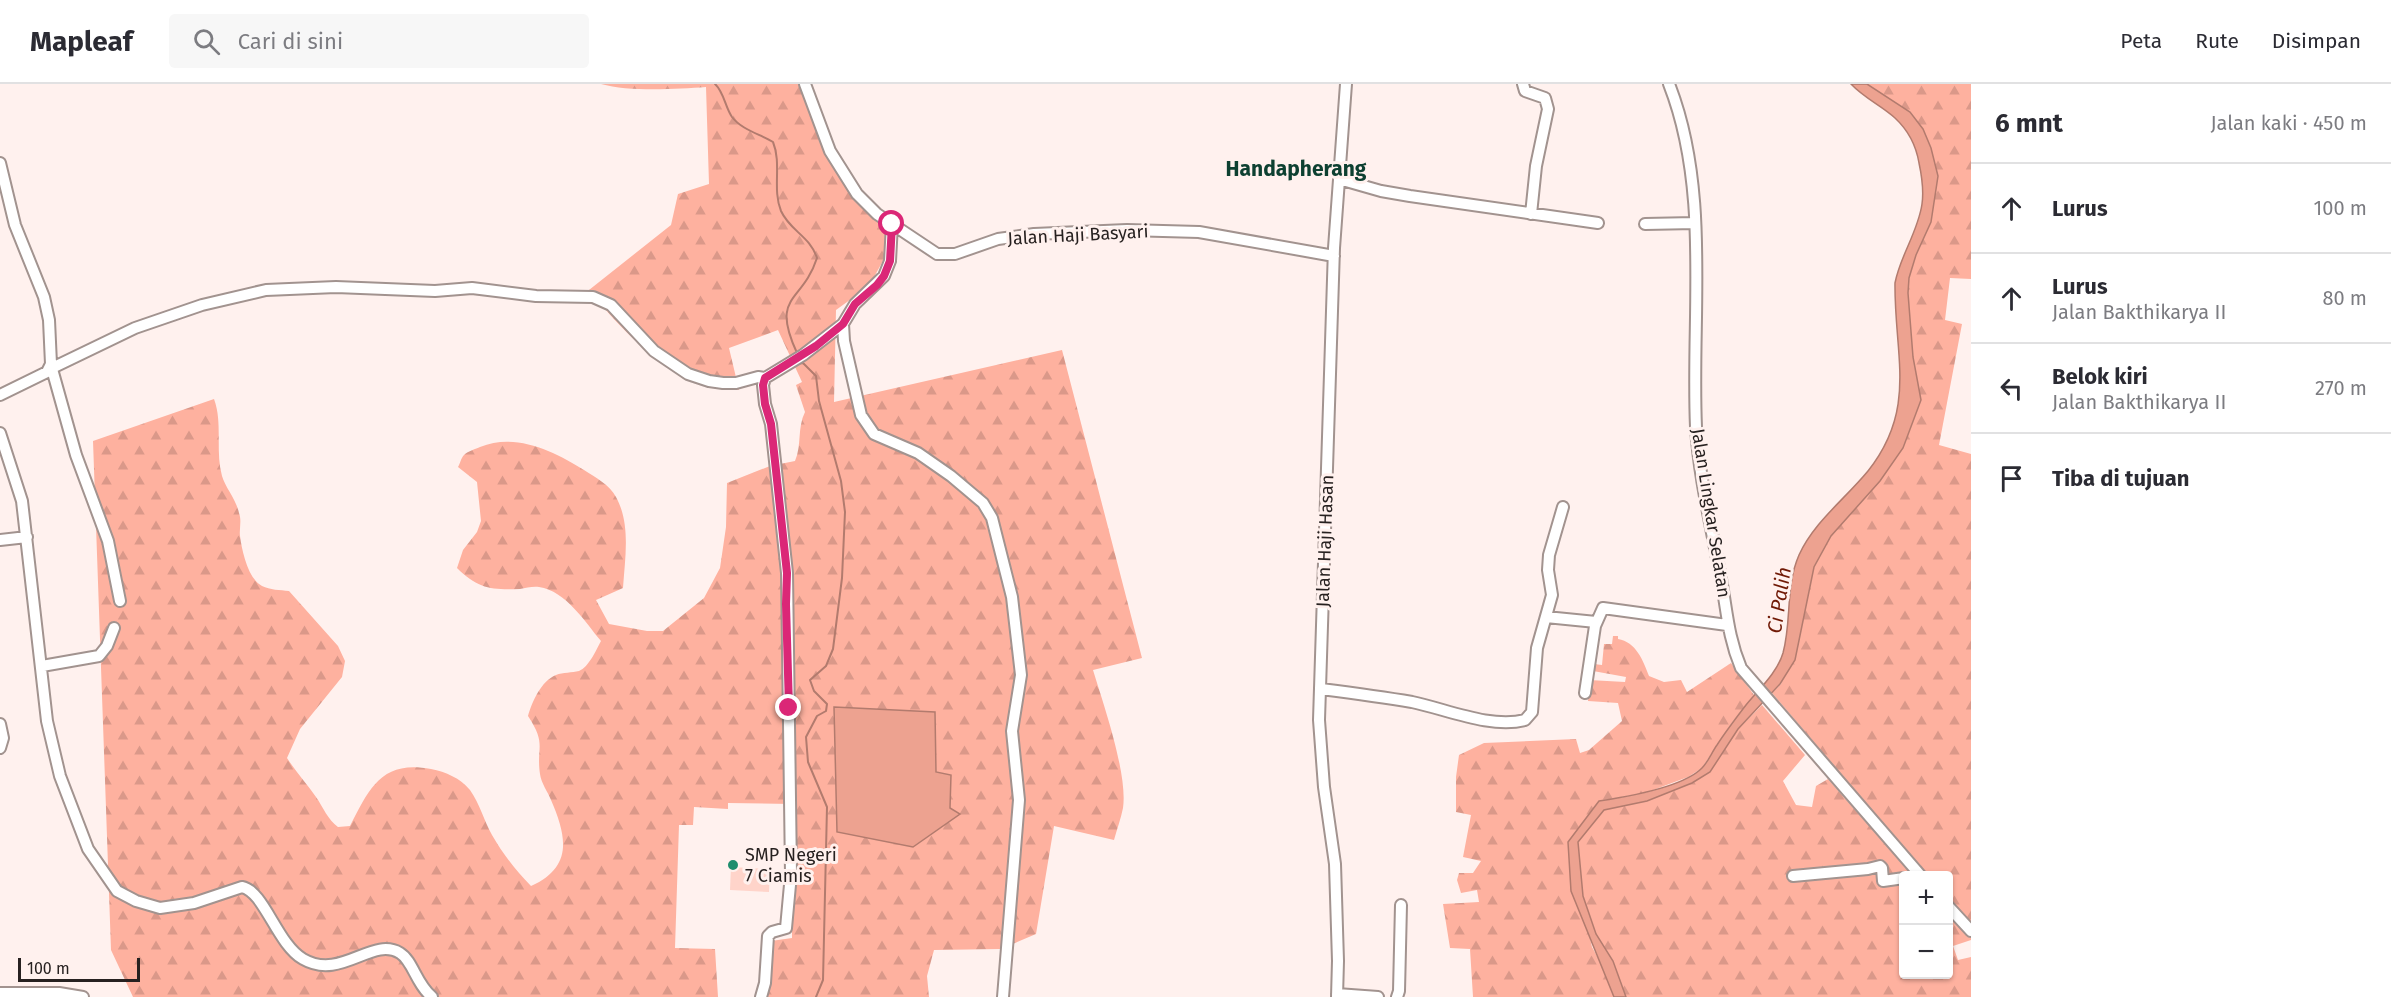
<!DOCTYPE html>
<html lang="id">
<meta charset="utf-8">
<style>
:root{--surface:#fff;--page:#f7f7f7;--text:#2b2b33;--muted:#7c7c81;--line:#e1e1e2}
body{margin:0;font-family:"Fira Sans",sans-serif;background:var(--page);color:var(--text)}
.controls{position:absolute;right:18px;bottom:18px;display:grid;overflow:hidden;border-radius:6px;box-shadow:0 2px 4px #0004}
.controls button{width:54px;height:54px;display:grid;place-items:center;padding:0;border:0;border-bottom:2px solid var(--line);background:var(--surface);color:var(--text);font:30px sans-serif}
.scale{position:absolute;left:18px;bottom:15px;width:122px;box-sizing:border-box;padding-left:6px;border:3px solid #272120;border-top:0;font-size:16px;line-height:21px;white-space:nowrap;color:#272120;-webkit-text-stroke:4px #fff1ee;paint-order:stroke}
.stop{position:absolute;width:18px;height:18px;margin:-14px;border:4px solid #db2777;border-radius:50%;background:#fff}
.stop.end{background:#db2777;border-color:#fff;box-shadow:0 2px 6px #0008}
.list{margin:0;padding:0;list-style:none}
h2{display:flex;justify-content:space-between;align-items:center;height:78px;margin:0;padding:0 24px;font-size:26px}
h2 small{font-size:20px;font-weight:400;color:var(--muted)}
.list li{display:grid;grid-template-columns:39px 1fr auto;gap:18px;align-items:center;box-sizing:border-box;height:90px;padding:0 24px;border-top:2px solid var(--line)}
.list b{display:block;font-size:22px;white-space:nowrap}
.list p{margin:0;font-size:20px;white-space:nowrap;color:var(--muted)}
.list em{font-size:20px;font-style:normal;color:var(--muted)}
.icon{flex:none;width:33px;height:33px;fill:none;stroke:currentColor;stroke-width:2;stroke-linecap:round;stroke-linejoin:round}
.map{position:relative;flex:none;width:1971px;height:913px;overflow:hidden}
header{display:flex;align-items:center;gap:36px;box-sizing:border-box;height:84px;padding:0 30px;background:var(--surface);border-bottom:2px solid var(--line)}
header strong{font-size:28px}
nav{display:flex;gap:33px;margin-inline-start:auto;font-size:21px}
.search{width:420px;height:54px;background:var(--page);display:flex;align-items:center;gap:15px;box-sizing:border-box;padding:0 21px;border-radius:6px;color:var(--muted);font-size:22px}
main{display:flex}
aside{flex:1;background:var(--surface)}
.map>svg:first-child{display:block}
.grass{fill:#ffd4ca}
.forest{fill:url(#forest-firs);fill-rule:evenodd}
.water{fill:#eda290;stroke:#b27b6e;stroke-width:1.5}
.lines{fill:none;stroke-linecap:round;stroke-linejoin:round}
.stream{stroke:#b27b6e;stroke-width:2}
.minor-casing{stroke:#a2938f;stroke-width:14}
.minor{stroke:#fff;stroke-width:10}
.route{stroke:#db2777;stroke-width:8}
.poi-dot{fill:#1e8d6d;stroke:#fff1ee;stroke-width:2}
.labels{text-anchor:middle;stroke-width:6;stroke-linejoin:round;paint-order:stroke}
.street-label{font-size:18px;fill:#272120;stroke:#fff1ee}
.poi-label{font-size:18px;fill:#272120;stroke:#fff1ee;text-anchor:start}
.water-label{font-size:20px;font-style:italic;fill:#701905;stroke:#fff1ee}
.quarter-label{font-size:21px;font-weight:bold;fill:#0d4031;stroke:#fff1ee}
</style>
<header>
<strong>Mapleaf</strong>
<div class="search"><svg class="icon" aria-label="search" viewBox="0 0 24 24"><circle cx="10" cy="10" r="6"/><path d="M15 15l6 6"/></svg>Cari di sini</div>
<nav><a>Peta</a><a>Rute</a><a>Disimpan</a></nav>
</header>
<main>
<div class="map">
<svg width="1971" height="913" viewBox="0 0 1971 913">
<defs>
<pattern id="forest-firs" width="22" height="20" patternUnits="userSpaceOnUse" patternTransform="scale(1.5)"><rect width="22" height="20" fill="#feb19f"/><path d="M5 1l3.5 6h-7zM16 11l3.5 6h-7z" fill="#da9889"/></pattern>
</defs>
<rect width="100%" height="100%" fill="#fff1ee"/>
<path class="grass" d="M 731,783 L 770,785 L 769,808 L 730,806 Z"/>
<path class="forest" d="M 601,0 L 798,0 L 807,17 L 815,43 L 832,80 L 859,119 L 882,142 L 887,155 L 884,175 L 869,202 L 836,226 L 834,318 L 1062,266 L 1142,574 L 1093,586 C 1103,619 1128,690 1123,724 C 1121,734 1117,745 1114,756 L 1054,742 L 1036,850 L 1001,865 L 934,866 L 927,892 L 929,913 L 767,913 L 771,857 L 792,854 L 792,720 L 728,719 L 728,725 L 694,723 L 693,741 L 679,741 L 675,864 L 715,865 L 718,913 L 133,913 L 111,866 L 93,357 L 214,315 C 223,339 215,366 222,392 C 225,403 236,415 239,429 C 242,437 239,445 240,452 C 242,467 248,495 262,502 C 270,506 280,506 289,507 L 338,562 L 345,577 L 342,593 L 300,645 L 287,674 C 296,688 307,700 316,713 C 323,723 328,736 338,743 L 350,742 C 370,703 382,676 431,685 C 446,688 460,694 470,706 C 480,720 484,737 492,751 C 503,770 516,787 531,802 C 573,783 567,753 551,716 C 548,708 541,699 540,690 C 536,662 547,661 528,632 C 532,618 541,597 556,591 C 563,588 572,589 579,587 C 589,583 596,566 601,557 C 585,538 566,507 539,503 C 533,502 526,504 520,505 C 492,506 478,505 457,484 L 463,466 L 477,448 L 481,437 L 477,398 L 458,383 C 460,380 461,374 464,371 C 468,367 476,365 480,363 C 516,348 555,368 584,386 C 595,393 610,401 616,413 C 631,440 625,474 623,504 L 596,516 L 609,540 L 647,547 L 663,547 L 704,514 L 720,484 L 726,443 L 727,399 L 770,382 L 795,377 C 802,361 797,344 805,328 L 796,301 L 802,298 L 778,246 L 729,264 L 739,306 C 722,303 702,300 685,292 C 648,274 615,238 589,206 L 671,141 L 678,110 L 709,100 L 706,3 C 677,5 629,8 601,0 ZM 834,623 L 935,628 L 936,688 L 951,691 L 950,724 L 960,730 L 837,748 Z
M 1867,0 L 1971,0 L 1971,195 L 1950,194 L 1945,236 L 1962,240 L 1939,361 L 1971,370 L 1971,840 L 1949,815 L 1948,792 L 1927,791 L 1772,609 L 1781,600 L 1804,529 L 1814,483 L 1831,452 L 1880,397 L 1903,364 L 1921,316 L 1913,273 L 1908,209 L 1909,194 L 1916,171 L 1931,64 L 1923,45 L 1910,28 Z
M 1613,552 L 1618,552 L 1618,555 C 1636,558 1643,576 1649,592 L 1664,598 L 1681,596 L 1687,608 L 1731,579 L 1754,611 L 1731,640 L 1702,684 L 1688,693 L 1645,709 L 1599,717 L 1568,758 L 1592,863 L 1604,885 L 1614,913 L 1473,913 L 1470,865 L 1450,864 L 1443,820 L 1479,818 L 1477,806 L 1461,809 L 1457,796 L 1459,789 L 1473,789 L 1481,777 L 1463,773 L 1471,731 L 1456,728 L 1456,693 L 1459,671 L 1484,659 L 1576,655 L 1580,669 L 1589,666 L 1622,637 L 1618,619 L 1588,617 L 1589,596 L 1625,598 L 1626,593 L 1593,587 L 1594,580 L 1602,581 L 1604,560 L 1612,560 Z
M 1762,621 L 1805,671 L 1783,697 L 1796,721 L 1812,723 L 1816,702 L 1828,695 L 1912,791 L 1904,792 L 1904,890 L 1948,890 L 1949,830 L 1971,854 L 1971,856 L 1953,862 L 1958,876 L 1971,873 L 1971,913 L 1626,913 L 1613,877 L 1596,850 L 1583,812 L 1577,758 L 1604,726 L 1647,717 L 1710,688 L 1738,645 Z"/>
<path class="water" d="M 1851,0 L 1867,0 L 1910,28 L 1923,45 L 1931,64 L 1938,92 L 1931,138 L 1916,171 L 1909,194 L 1908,209 L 1913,273 L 1921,316 L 1903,364 L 1880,397 L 1831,452 L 1814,483 L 1795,576 L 1780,600 L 1738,645 L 1710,688 L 1692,699 L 1647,717 L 1604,726 L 1578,758 L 1583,812 L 1596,850 L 1613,877 L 1626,913 L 1614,913 L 1571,807 L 1568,758 L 1599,717 C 1626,713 1682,704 1702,684 C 1708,678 1712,668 1717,661 C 1726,647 1736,634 1746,621 C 1759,605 1777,589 1783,569 C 1792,536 1785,503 1799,471 C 1814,438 1845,415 1868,387 C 1918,324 1894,271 1895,199 C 1900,172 1918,148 1922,120 C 1924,106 1922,93 1919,79 C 1916,61 1909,47 1895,34 C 1882,22 1864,14 1851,0 Z
M 834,623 L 935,628 L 936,688 L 951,691 L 950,724 L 960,730 L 913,763 L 837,748 Z"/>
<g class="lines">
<path class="stream" d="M 715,0 C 724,8 725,23 732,33 C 742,46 760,50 773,58 C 782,80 772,105 781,127 C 790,147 810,152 817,174 C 802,220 770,210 797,269
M 801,277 L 816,292 L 819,317 L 841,397 L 845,428 L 842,494 L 833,565 L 826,582 L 810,596 L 814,607 L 827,620 L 826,627 L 817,632 L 806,653 L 808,678 L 827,723 L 823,896 L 816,913"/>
<g class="minor-casing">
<path id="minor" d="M 805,0 L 830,67 L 857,110 L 877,130 L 937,170 L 955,170 L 998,155 L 1034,150 L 1127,146 L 1199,148 L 1334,172
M 1523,0 L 1525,7 L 1545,14 L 1548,25 L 1536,82 L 1531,130
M 1669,0 C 1711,107 1691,231 1696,343 C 1699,394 1712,445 1721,495 C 1727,527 1728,553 1741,584 L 1921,792
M 0,79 L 15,141 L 44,213 L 49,236 L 51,280 L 47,288 L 0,311
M 1339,95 L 1381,107 L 1410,112 L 1598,139
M 892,140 L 890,177 L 884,192 L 855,220 L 843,240 L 844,257 L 861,331 L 874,350 L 918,369 L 951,392 L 983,419 L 992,434 L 1012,513 L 1021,591 L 1012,647 L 1019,716 L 1003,913
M 1645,140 L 1695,139
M 50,285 L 135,244 L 202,221 L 266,206 L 336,203 L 435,207 L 472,204 L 536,212 L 593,213 L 611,221 L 654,267 L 688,290 L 709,297 L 723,299 L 736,299 L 758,293 L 765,294
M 52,285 L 76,371 L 108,457 L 120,517
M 0,349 L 22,417 L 47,637 L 60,692 L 88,765 L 117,807 L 136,817 L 160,824 L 194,819 L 242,803 C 264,807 277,860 303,875 C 341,897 372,852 400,869 C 413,877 416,900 432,913
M 0,456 L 27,453
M 1546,533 L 1596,538
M 42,582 L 99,572 L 107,562 L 114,544
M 1321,605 C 1352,609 1382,613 1412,618 C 1446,625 1491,645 1525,636 L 1532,628 L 1537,564 L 1552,511 L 1548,486 L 1549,471 L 1563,423
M 1585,609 L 1595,542 L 1603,524 L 1727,541
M 0,640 L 3,654 L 0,664
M 1793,792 L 1868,785 L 1880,782 L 1882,784 L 1883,797 L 1904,794
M 1948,822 L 1971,847
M 0,909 L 59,909 L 83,913
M 1337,910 L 1378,913
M 761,913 L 765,899 L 768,852 L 772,848 L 786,844 L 791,790 L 787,489 L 771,340 L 765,320 L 763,301 L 765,294 L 803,271 L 843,240
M 1337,913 L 1338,877 L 1335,780 L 1324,703 L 1319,636 L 1334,164 L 1346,0
M 1397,913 L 1399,907 L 1401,821"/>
</g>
<use href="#minor" class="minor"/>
</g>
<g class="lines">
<path class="route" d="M 789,624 L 786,520 L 787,489 L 771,340 L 765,320 L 763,301 L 765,294 L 816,262 L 843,240 L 855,220 L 877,201 L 884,192 L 890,177 L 892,140"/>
</g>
<circle class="poi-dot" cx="733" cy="781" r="6"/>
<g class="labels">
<g class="street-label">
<text transform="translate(1078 151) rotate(-3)" y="6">Jalan Haji Basyari</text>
<text transform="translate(1711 429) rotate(81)" y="6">Jalan Lingkar Selatan</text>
<text transform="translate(1325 457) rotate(-88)" y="6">Jalan Haji Hasan</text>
</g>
<g class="poi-label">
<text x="745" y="777">SMP Negeri<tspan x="745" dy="21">7 Ciamis</tspan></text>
</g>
<g class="water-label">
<text transform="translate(1779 516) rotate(-81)" y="7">Ci Palih</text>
</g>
<g class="quarter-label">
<text x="1296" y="92">Handapherang</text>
</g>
</g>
</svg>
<div class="controls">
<button>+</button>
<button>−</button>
</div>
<div class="scale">100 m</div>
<div class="stop" style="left:892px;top:140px"></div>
<div class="stop end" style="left:789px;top:624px"></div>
</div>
<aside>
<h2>6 mnt<small>Jalan kaki · 450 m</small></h2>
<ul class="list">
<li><svg class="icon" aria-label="ahead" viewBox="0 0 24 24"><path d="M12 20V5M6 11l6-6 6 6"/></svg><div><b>Lurus</b></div><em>100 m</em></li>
<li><svg class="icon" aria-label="ahead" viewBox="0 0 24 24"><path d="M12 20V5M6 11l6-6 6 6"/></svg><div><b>Lurus</b><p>Jalan Bakthikarya II</p></div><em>80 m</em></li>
<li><svg class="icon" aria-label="left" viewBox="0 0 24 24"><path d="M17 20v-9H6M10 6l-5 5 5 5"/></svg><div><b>Belok kiri</b><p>Jalan Bakthikarya II</p></div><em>270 m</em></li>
<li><svg class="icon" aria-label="arrive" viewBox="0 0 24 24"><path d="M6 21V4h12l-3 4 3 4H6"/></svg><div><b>Tiba di tujuan</b></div></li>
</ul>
</aside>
</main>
